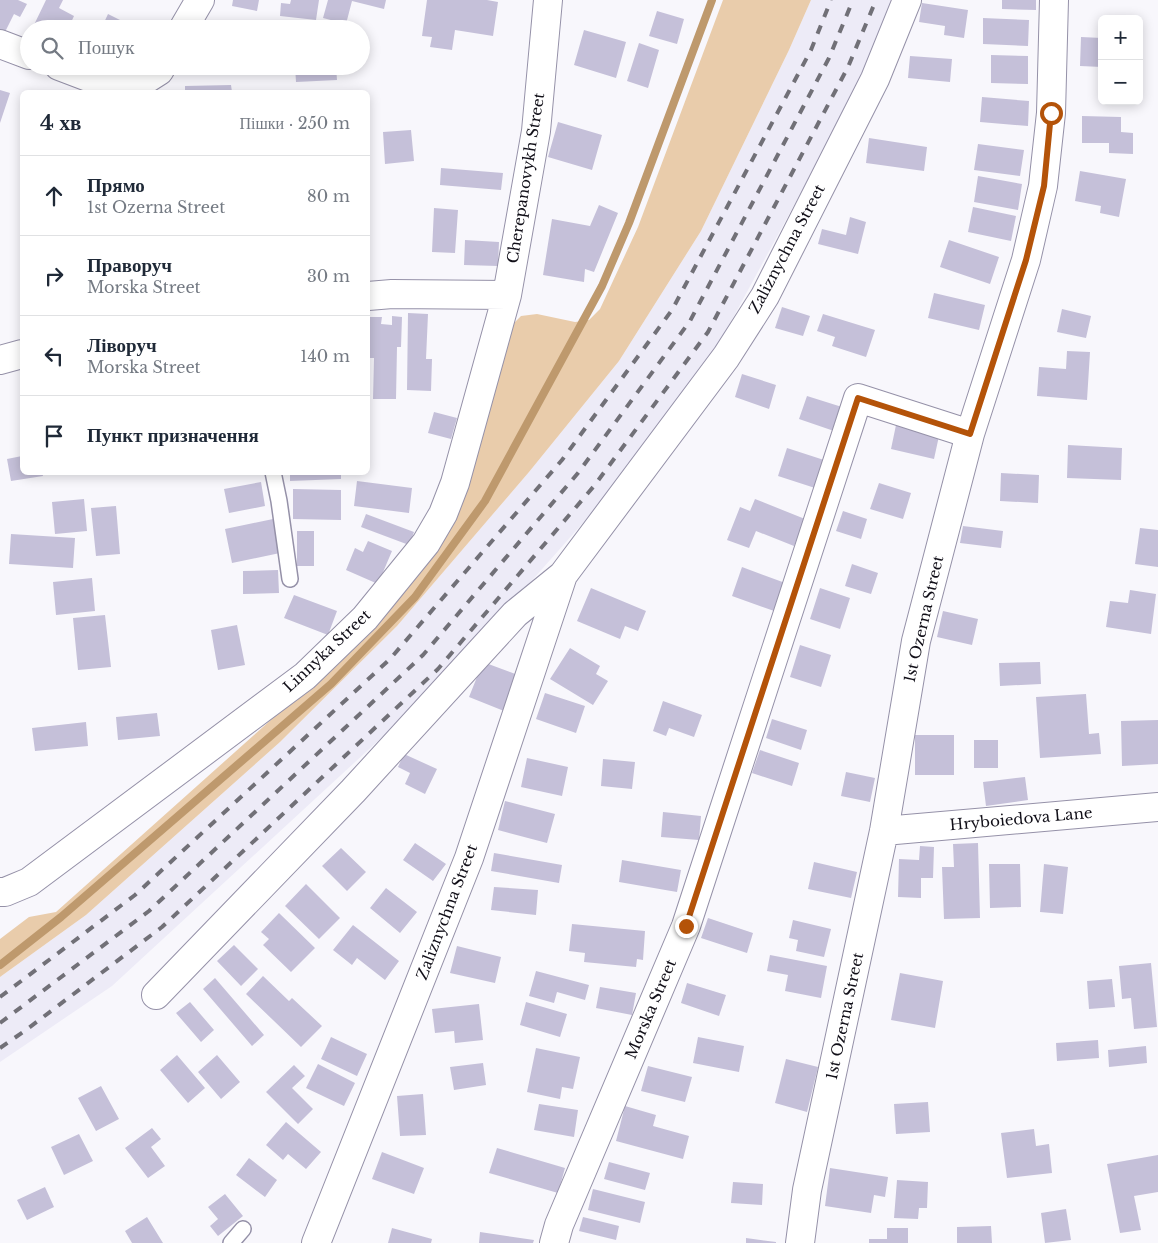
<!DOCTYPE html>
<html lang="uk">
<meta charset="utf-8">
<style>
:root{--surface:#fff;--page:#f6f6f7;--text:#1f2937;--muted:#747a83;--line:#e0e1e3}
body{margin:0;font-family:"Libre Baskerville",serif;background:var(--page);color:var(--text)}
.controls{position:absolute;right:15px;top:15px;display:grid;overflow:hidden;border-radius:8px;box-shadow:0 2px 12px #0003}
.controls button{width:45px;height:45px;display:grid;place-items:center;padding:0;border:0;border-bottom:1px solid var(--line);background:var(--surface);color:var(--text);font:25px sans-serif}
.stop{position:absolute;width:15px;height:15px;margin:-11px;border:4px solid #b45309;border-radius:50%;background:#fff}
.stop.end{background:#b45309;border-color:#fff;box-shadow:0 1px 5px #0008}
.list{margin:0;padding:0;list-style:none}
h2{display:flex;justify-content:space-between;align-items:center;height:65px;margin:0;padding:0 20px;font-size:21px}
h2 small{font-size:16px;font-weight:400;color:var(--muted)}
.list li{display:grid;grid-template-columns:32px 1fr auto;gap:15px;align-items:center;box-sizing:border-box;height:80px;padding:0 20px;border-top:1px solid var(--line)}
.list b{display:block;font-size:19px;white-space:nowrap}
.list p{margin:0;font-size:16px;white-space:nowrap;color:var(--muted)}
.list em{font-size:16px;font-style:normal;color:var(--muted)}
.icon{flex:none;width:28px;height:28px;fill:none;stroke:currentColor;stroke-width:2;stroke-linecap:round;stroke-linejoin:round}
.map{position:relative;flex:none;width:1158px;height:1243px;overflow:hidden}
.search{position:absolute;background:var(--surface);box-shadow:0 2px 12px #0003;left:20px;top:20px;width:350px;height:55px;display:flex;align-items:center;gap:12px;box-sizing:border-box;padding:0 18px;border-radius:28px;color:var(--muted);font-size:19px}
.panel{position:absolute;background:var(--surface);box-shadow:0 2px 12px #0003;left:20px;top:90px;width:350px;height:385px;border-radius:8px}
.map>svg:first-child{display:block}
.built{fill:#edebf7}
.green{fill:#e9ccab}
.lines{fill:none;stroke-linecap:round;stroke-linejoin:round}
.stream{stroke:#be996d;stroke-width:8}
.building{fill:#c5c0d9}
.service-casing{stroke:#9591a8;stroke-width:18}
.minor-casing{stroke:#9591a8;stroke-width:30}
.service{stroke:#fff;stroke-width:15}
.minor{stroke:#fff;stroke-width:28}
.rail{stroke:#717077;stroke-width:4;stroke-dasharray:9 9;stroke-linecap:butt}
.route{stroke:#b45309;stroke-width:6}
.labels{text-anchor:middle;stroke-width:4;stroke-linejoin:round;paint-order:stroke}
.street-label{font-size:15px;fill:#110f18;stroke:#fff}
</style>
<div class="map">
<svg width="1158" height="1243" viewBox="0 0 1158 1243">
<rect width="100%" height="100%" fill="#f8f7fc"/>
<path class="built" d="M 811,0 L 896,0 L 864,76 L 722,338 L 620,481 L 443,681 L 112,986 L 0,1062 L 0,977 L 86,915 L 280,742 L 397,626 L 529,472 L 619,361 L 701,231 L 789,50 Z"/>
<path class="green" d="M 723,0 L 811,0 L 789,50 L 701,231 L 619,361 L 529,472 L 397,626 L 280,742 L 86,915 L 0,977 L 0,939 L 29,917 L 56,912 L 263,727 L 344,653 L 433,549 L 509,328 L 521,316 L 537,314 L 575,322 L 589,320 L 600,309 L 638,227 Z"/>
<g class="lines">
<path class="stream" d="M 0,965 L 61,917 L 331,684 L 415,597 L 485,501 L 602,286 L 629,223 L 712,0"/>
</g>
<path class="building" d="M 0,0 L 18,0 L 27,4 L 20,17 L 14,14 L 5,32 L 0,29 Z
M 46,0 L 63,0 L 59,8 L 74,16 L 68,29 L 32,29 Z
M 233,0 L 259,0 L 257,11 L 232,6 Z
M 291,0 L 319,0 L 316,20 L 280,16 L 281,3 L 290,4 Z
M 328,0 L 386,0 L 384,9 L 352,1 L 346,24 L 323,18 Z
M 427,0 L 487,0 L 498,2 L 493,36 L 455,30 L 452,50 L 430,47 L 432,37 L 422,36 Z
M 1002,0 L 1036,0 L 1036,10 L 1002,9 Z
M 922,3 L 968,10 L 964,38 L 944,35 L 945,26 L 919,22 Z
M 657,11 L 684,19 L 677,44 L 649,36 Z
M 108,14 L 134,27 L 133,29 L 101,29 Z
M 983,18 L 1029,20 L 1028,46 L 983,44 Z
M 584,30 L 626,42 L 616,78 L 574,65 Z
M 1081,37 L 1102,38 L 1102,67 L 1080,66 Z
M 639,43 L 659,50 L 648,88 L 627,81 Z
M 991,55 L 1028,56 L 1028,84 L 991,83 Z
M 910,56 L 952,59 L 950,82 L 908,78 Z
M 295,66 L 336,66 L 337,80 L 296,82 Z
M 231,85 L 232,92 L 185,92 L 185,86 Z
M 0,90 L 10,93 L 0,123 Z
M 982,97 L 1029,101 L 1028,126 L 980,122 Z
M 1082,116 L 1121,117 L 1121,132 L 1133,133 L 1133,154 L 1109,153 L 1109,143 L 1082,143 Z
M 558,122 L 602,135 L 592,170 L 548,157 Z
M 411,130 L 414,161 L 385,164 L 383,132 Z
M 869,138 L 927,147 L 924,171 L 866,163 Z
M 978,144 L 1024,150 L 1020,176 L 974,170 Z
M 441,168 L 503,173 L 501,190 L 440,185 Z
M 1080,171 L 1126,179 L 1119,217 L 1100,213 L 1101,206 L 1075,201 Z
M 978,176 L 1022,184 L 1018,210 L 974,202 Z
M 599,205 L 618,213 L 594,272 L 585,269 L 584,282 L 543,275 L 552,219 L 590,226 Z
M 973,207 L 1016,216 L 1011,241 L 968,232 Z
M 434,208 L 458,210 L 455,253 L 432,252 Z
M 850,217 L 866,222 L 858,254 L 818,244 L 822,229 L 846,235 Z
M 465,240 L 499,242 L 498,266 L 464,265 Z
M 949,240 L 999,257 L 990,284 L 940,267 Z
M 934,293 L 985,305 L 979,330 L 928,318 Z
M 782,307 L 810,316 L 803,336 L 775,328 Z
M 1062,309 L 1091,316 L 1086,338 L 1057,332 Z
M 408,313 L 428,314 L 426,359 L 432,359 L 431,391 L 407,390 Z
M 823,314 L 875,330 L 866,357 L 832,346 L 835,337 L 817,331 Z
M 392,316 L 402,317 L 401,347 L 397,347 L 396,399 L 373,399 L 374,358 L 368,358 L 368,317 L 382,317 L 381,324 L 392,325 Z
M 1067,351 L 1090,352 L 1087,400 L 1037,396 L 1039,367 L 1066,369 Z
M 742,374 L 776,385 L 769,409 L 735,397 Z
M 807,396 L 842,407 L 834,431 L 799,419 Z
M 434,412 L 457,418 L 451,439 L 428,433 Z
M 896,425 L 939,436 L 934,459 L 891,449 Z
M 1068,445 L 1122,448 L 1121,480 L 1067,478 Z
M 787,448 L 824,460 L 815,488 L 778,476 Z
M 22,456 L 22,472 L 42,472 L 43,476 L 11,481 L 7,459 Z
M 290,472 L 341,472 L 341,479 L 290,481 Z
M 1001,473 L 1039,475 L 1038,503 L 1000,501 Z
M 357,481 L 412,488 L 409,513 L 354,506 Z
M 261,482 L 265,506 L 229,513 L 224,489 Z
M 879,483 L 911,493 L 903,519 L 870,509 Z
M 293,489 L 341,490 L 341,520 L 293,519 Z
M 84,499 L 87,531 L 55,534 L 52,502 Z
M 755,499 L 805,519 L 794,546 L 756,531 L 749,548 L 727,540 L 740,507 L 750,511 Z
M 116,506 L 120,554 L 96,556 L 91,508 Z
M 843,511 L 867,519 L 861,539 L 836,531 Z
M 366,514 L 414,532 L 409,545 L 361,527 Z
M 273,519 L 280,553 L 232,563 L 225,529 Z
M 963,526 L 1003,531 L 1001,548 L 960,543 Z
M 1140,528 L 1158,530 L 1158,567 L 1135,564 Z
M 297,531 L 314,531 L 314,566 L 297,566 Z
M 11,534 L 75,538 L 73,568 L 9,564 Z
M 368,541 L 392,551 L 378,584 L 346,570 L 355,548 L 363,552 Z
M 852,564 L 878,573 L 871,594 L 845,586 Z
M 742,567 L 788,584 L 777,612 L 732,596 Z
M 278,570 L 279,593 L 243,594 L 243,571 Z
M 92,578 L 95,611 L 56,615 L 53,582 Z
M 591,588 L 646,611 L 638,631 L 625,626 L 620,639 L 577,621 Z
M 820,588 L 850,598 L 840,629 L 810,619 Z
M 1130,590 L 1156,594 L 1151,634 L 1106,627 L 1110,601 L 1128,603 Z
M 294,595 L 337,611 L 328,635 L 284,618 Z
M 943,611 L 978,619 L 972,645 L 937,637 Z
M 105,615 L 111,667 L 78,670 L 73,618 Z
M 237,625 L 245,665 L 218,670 L 211,630 Z
M 800,645 L 831,655 L 821,687 L 790,677 Z
M 570,648 L 600,666 L 596,674 L 608,681 L 593,705 L 550,679 Z
M 483,662 L 518,675 L 504,711 L 469,697 Z
M 1040,662 L 1041,684 L 1000,686 L 999,663 Z
M 545,693 L 585,706 L 576,733 L 536,719 Z
M 1086,694 L 1089,734 L 1099,733 L 1101,754 L 1040,758 L 1036,697 Z
M 663,701 L 702,715 L 694,737 L 669,728 L 666,736 L 653,731 Z
M 157,713 L 160,736 L 118,740 L 116,717 Z
M 772,719 L 807,730 L 801,750 L 766,738 Z
M 1158,720 L 1158,764 L 1122,766 L 1121,721 Z
M 86,722 L 88,746 L 35,751 L 32,728 Z
M 915,735 L 954,735 L 954,775 L 915,775 Z
M 974,740 L 998,740 L 998,768 L 974,768 Z
M 760,750 L 799,763 L 792,786 L 752,773 Z
M 404,754 L 437,769 L 425,794 L 405,784 L 410,773 L 398,767 Z
M 527,758 L 568,767 L 562,796 L 521,787 Z
M 603,759 L 635,762 L 632,789 L 601,786 Z
M 846,772 L 875,778 L 870,802 L 841,796 Z
M 1025,777 L 1028,800 L 986,806 L 983,782 Z
M 505,801 L 555,814 L 547,843 L 498,830 Z
M 663,812 L 701,816 L 699,840 L 661,837 Z
M 415,843 L 446,864 L 433,881 L 403,860 Z
M 978,843 L 980,918 L 944,919 L 942,867 L 954,867 L 953,844 Z
M 920,846 L 934,847 L 933,878 L 921,878 L 921,898 L 898,897 L 899,859 L 919,860 Z
M 341,848 L 366,872 L 347,891 L 322,866 Z
M 494,853 L 562,865 L 559,883 L 491,871 Z
M 622,860 L 681,870 L 677,892 L 619,882 Z
M 814,862 L 857,872 L 851,898 L 808,889 Z
M 989,864 L 1020,864 L 1021,907 L 990,908 Z
M 1044,864 L 1068,867 L 1063,914 L 1040,912 Z
M 306,884 L 340,918 L 319,939 L 285,906 Z
M 494,887 L 538,890 L 536,915 L 491,910 Z
M 386,888 L 417,912 L 400,933 L 370,908 Z
M 279,913 L 315,948 L 291,972 L 263,945 L 269,939 L 261,932 Z
M 708,918 L 753,933 L 747,953 L 701,938 Z
M 793,920 L 831,929 L 824,957 L 796,951 L 798,940 L 789,938 Z
M 572,924 L 645,931 L 643,960 L 637,959 L 636,967 L 584,962 L 585,953 L 569,951 Z
M 353,925 L 399,961 L 385,980 L 357,958 L 352,965 L 333,950 Z
M 234,945 L 258,969 L 241,986 L 217,961 Z
M 457,946 L 501,957 L 495,983 L 450,973 Z
M 770,955 L 827,966 L 821,998 L 785,991 L 788,975 L 767,971 Z
M 1151,963 L 1157,1027 L 1134,1029 L 1131,998 L 1122,999 L 1119,966 Z
M 536,971 L 589,985 L 585,1000 L 557,992 L 554,1003 L 529,996 Z
M 900,973 L 943,981 L 935,1028 L 891,1020 Z
M 263,976 L 289,1001 L 292,998 L 322,1026 L 301,1047 L 246,994 Z
M 215,978 L 264,1035 L 252,1046 L 203,989 Z
M 1112,979 L 1115,1007 L 1089,1009 L 1087,981 Z
M 687,983 L 726,995 L 719,1016 L 681,1003 Z
M 600,987 L 636,993 L 632,1015 L 596,1008 Z
M 190,1002 L 214,1030 L 201,1042 L 176,1013 Z
M 526,1002 L 567,1014 L 560,1037 L 520,1025 Z
M 479,1004 L 483,1040 L 455,1043 L 454,1031 L 435,1033 L 432,1009 Z
M 331,1037 L 367,1054 L 357,1076 L 321,1059 Z
M 698,1037 L 744,1046 L 739,1072 L 693,1063 Z
M 1098,1040 L 1099,1058 L 1057,1061 L 1056,1043 Z
M 1146,1046 L 1147,1063 L 1109,1067 L 1108,1050 Z
M 536,1048 L 580,1057 L 573,1089 L 562,1087 L 560,1099 L 527,1092 Z
M 177,1055 L 205,1088 L 188,1103 L 160,1070 Z
M 217,1055 L 240,1082 L 221,1099 L 198,1072 Z
M 786,1059 L 818,1067 L 807,1112 L 775,1103 Z
M 483,1063 L 486,1085 L 454,1090 L 450,1067 Z
M 318,1064 L 355,1083 L 344,1106 L 306,1088 Z
M 294,1065 L 305,1076 L 292,1088 L 313,1109 L 298,1124 L 266,1092 Z
M 648,1066 L 692,1077 L 685,1102 L 641,1091 Z
M 101,1086 L 119,1119 L 96,1131 L 78,1098 Z
M 423,1094 L 426,1135 L 400,1136 L 397,1096 Z
M 928,1102 L 930,1132 L 896,1134 L 894,1104 Z
M 539,1104 L 578,1110 L 574,1137 L 534,1130 Z
M 625,1106 L 656,1115 L 653,1126 L 689,1136 L 683,1159 L 616,1141 Z
M 286,1122 L 321,1152 L 306,1169 L 288,1154 L 283,1160 L 266,1145 Z
M 152,1128 L 161,1139 L 151,1147 L 165,1166 L 148,1178 L 125,1148 Z
M 1034,1129 L 1036,1146 L 1049,1144 L 1052,1173 L 1007,1178 L 1001,1133 Z
M 79,1134 L 93,1161 L 64,1175 L 51,1147 Z
M 497,1148 L 565,1168 L 558,1193 L 489,1173 Z
M 382,1152 L 424,1168 L 414,1194 L 372,1179 Z
M 1158,1155 L 1158,1192 L 1134,1196 L 1141,1230 L 1120,1233 L 1107,1164 Z
M 249,1158 L 277,1180 L 265,1197 L 236,1175 Z
M 609,1162 L 650,1173 L 645,1190 L 604,1179 Z
M 830,1168 L 888,1177 L 885,1197 L 874,1195 L 871,1213 L 825,1206 Z
M 897,1180 L 928,1182 L 927,1208 L 919,1208 L 918,1219 L 894,1218 Z
M 733,1182 L 763,1184 L 762,1205 L 731,1203 Z
M 45,1187 L 54,1207 L 27,1220 L 17,1200 Z
M 593,1189 L 645,1202 L 640,1223 L 588,1210 Z
M 225,1194 L 243,1216 L 218,1236 L 210,1226 L 218,1219 L 208,1207 Z
M 1066,1209 L 1071,1240 L 1045,1243 L 1041,1213 Z
M 147,1217 L 163,1243 L 132,1243 L 125,1231 Z
M 583,1217 L 619,1226 L 616,1240 L 579,1231 Z
M 991,1226 L 992,1243 L 957,1243 L 957,1227 Z
M 392,1228 L 432,1239 L 431,1243 L 388,1243 Z
M 887,1228 L 908,1228 L 908,1243 L 869,1243 L 869,1239 L 887,1239 Z
M 480,1232 L 534,1240 L 533,1243 L 479,1243 Z
M 746,1238 L 776,1242 L 776,1243 L 746,1243 Z"/>
<g class="lines">
<g class="service-casing">
<path id="service" d="M 273,472 L 279,501 L 290,579
M 231,1243 L 243,1229"/>
</g>
<g class="minor-casing">
<path id="minor" d="M 183,29 L 200,0
M 0,44 L 29,55
M 59,66 L 109,85 L 137,85 L 159,71 L 162,66
M 368,296 L 392,294 L 507,295
M 0,360 L 22,354
M 884,831 L 1158,807
M 0,892 L 5,892 L 29,882 L 305,676 L 365,618 L 426,543 L 443,514 L 455,483 L 507,295 L 536,131 L 548,0
M 156,995 L 353,791 L 515,614 L 563,575 L 726,357 L 765,296 L 875,79 L 907,0
M 316,1243 L 469,858 L 563,575
M 554,1243 L 559,1225 L 686,926 L 858,398 L 970,434
M 800,1243 L 807,1190 L 884,831 L 916,641 L 970,434 L 1026,260 L 1043,186 L 1051,113 L 1054,0"/>
</g>
<use href="#service" class="service"/>
<use href="#minor" class="minor"/>
<path class="rail" d="M 0,997 L 135,895 L 390,659 L 562,460 L 672,310 L 811,50 L 831,0
M 0,1023 L 149,911 L 423,655 L 578,473 L 690,321 L 829,58 L 853,0
M 0,1048 L 26,1030 L 162,927 L 438,669 L 594,486 L 708,332 L 848,67 L 876,0"/>
</g>
<g class="lines">
<path class="route" d="M 686,926 L 858,398 L 970,434 L 1026,260 L 1044,186 L 1051,113"/>
</g>
<g class="labels">
<g class="street-label">
<text transform="translate(526 178) rotate(-81)" y="5">Cherepanovykh Street</text>
<text transform="translate(787 249) rotate(-62)" y="5">Zaliznychna Street</text>
<text transform="translate(924 619) rotate(-77)" y="5">1st Ozerna Street</text>
<text transform="translate(327 651) rotate(-43)" y="5">Linnyka Street</text>
<text transform="translate(1021 819) rotate(-5)" y="5">Hryboiedova Lane</text>
<text transform="translate(447 912) rotate(-69)" y="5">Zaliznychna Street</text>
<text transform="translate(651 1009) rotate(-67)" y="5">Morska Street</text>
<text transform="translate(845 1016) rotate(-78)" y="5">1st Ozerna Street</text>
</g>
</g>
</svg>
<div class="controls">
<button>+</button>
<button>−</button>
</div>
<div class="stop" style="left:1051px;top:113px"></div>
<div class="stop end" style="left:686px;top:926px"></div>
<div class="search"><svg class="icon" aria-label="search" viewBox="0 0 24 24"><circle cx="10" cy="10" r="6"/><path d="M15 15l6 6"/></svg>Пошук</div>
<section class="panel">
<h2>4 хв<small>Пішки · 250 m</small></h2>
<ul class="list">
<li><svg class="icon" aria-label="ahead" viewBox="0 0 24 24"><path d="M12 20V5M6 11l6-6 6 6"/></svg><div><b>Прямо</b><p>1st Ozerna Street</p></div><em>80 m</em></li>
<li><svg class="icon" aria-label="right" viewBox="0 0 24 24"><path d="M7 20v-9h11M14 6l5 5-5 5"/></svg><div><b>Праворуч</b><p>Morska Street</p></div><em>30 m</em></li>
<li><svg class="icon" aria-label="left" viewBox="0 0 24 24"><path d="M17 20v-9H6M10 6l-5 5 5 5"/></svg><div><b>Ліворуч</b><p>Morska Street</p></div><em>140 m</em></li>
<li><svg class="icon" aria-label="arrive" viewBox="0 0 24 24"><path d="M6 21V4h12l-3 4 3 4H6"/></svg><div><b>Пункт призначення</b></div></li>
</ul>
</section>
</div>
